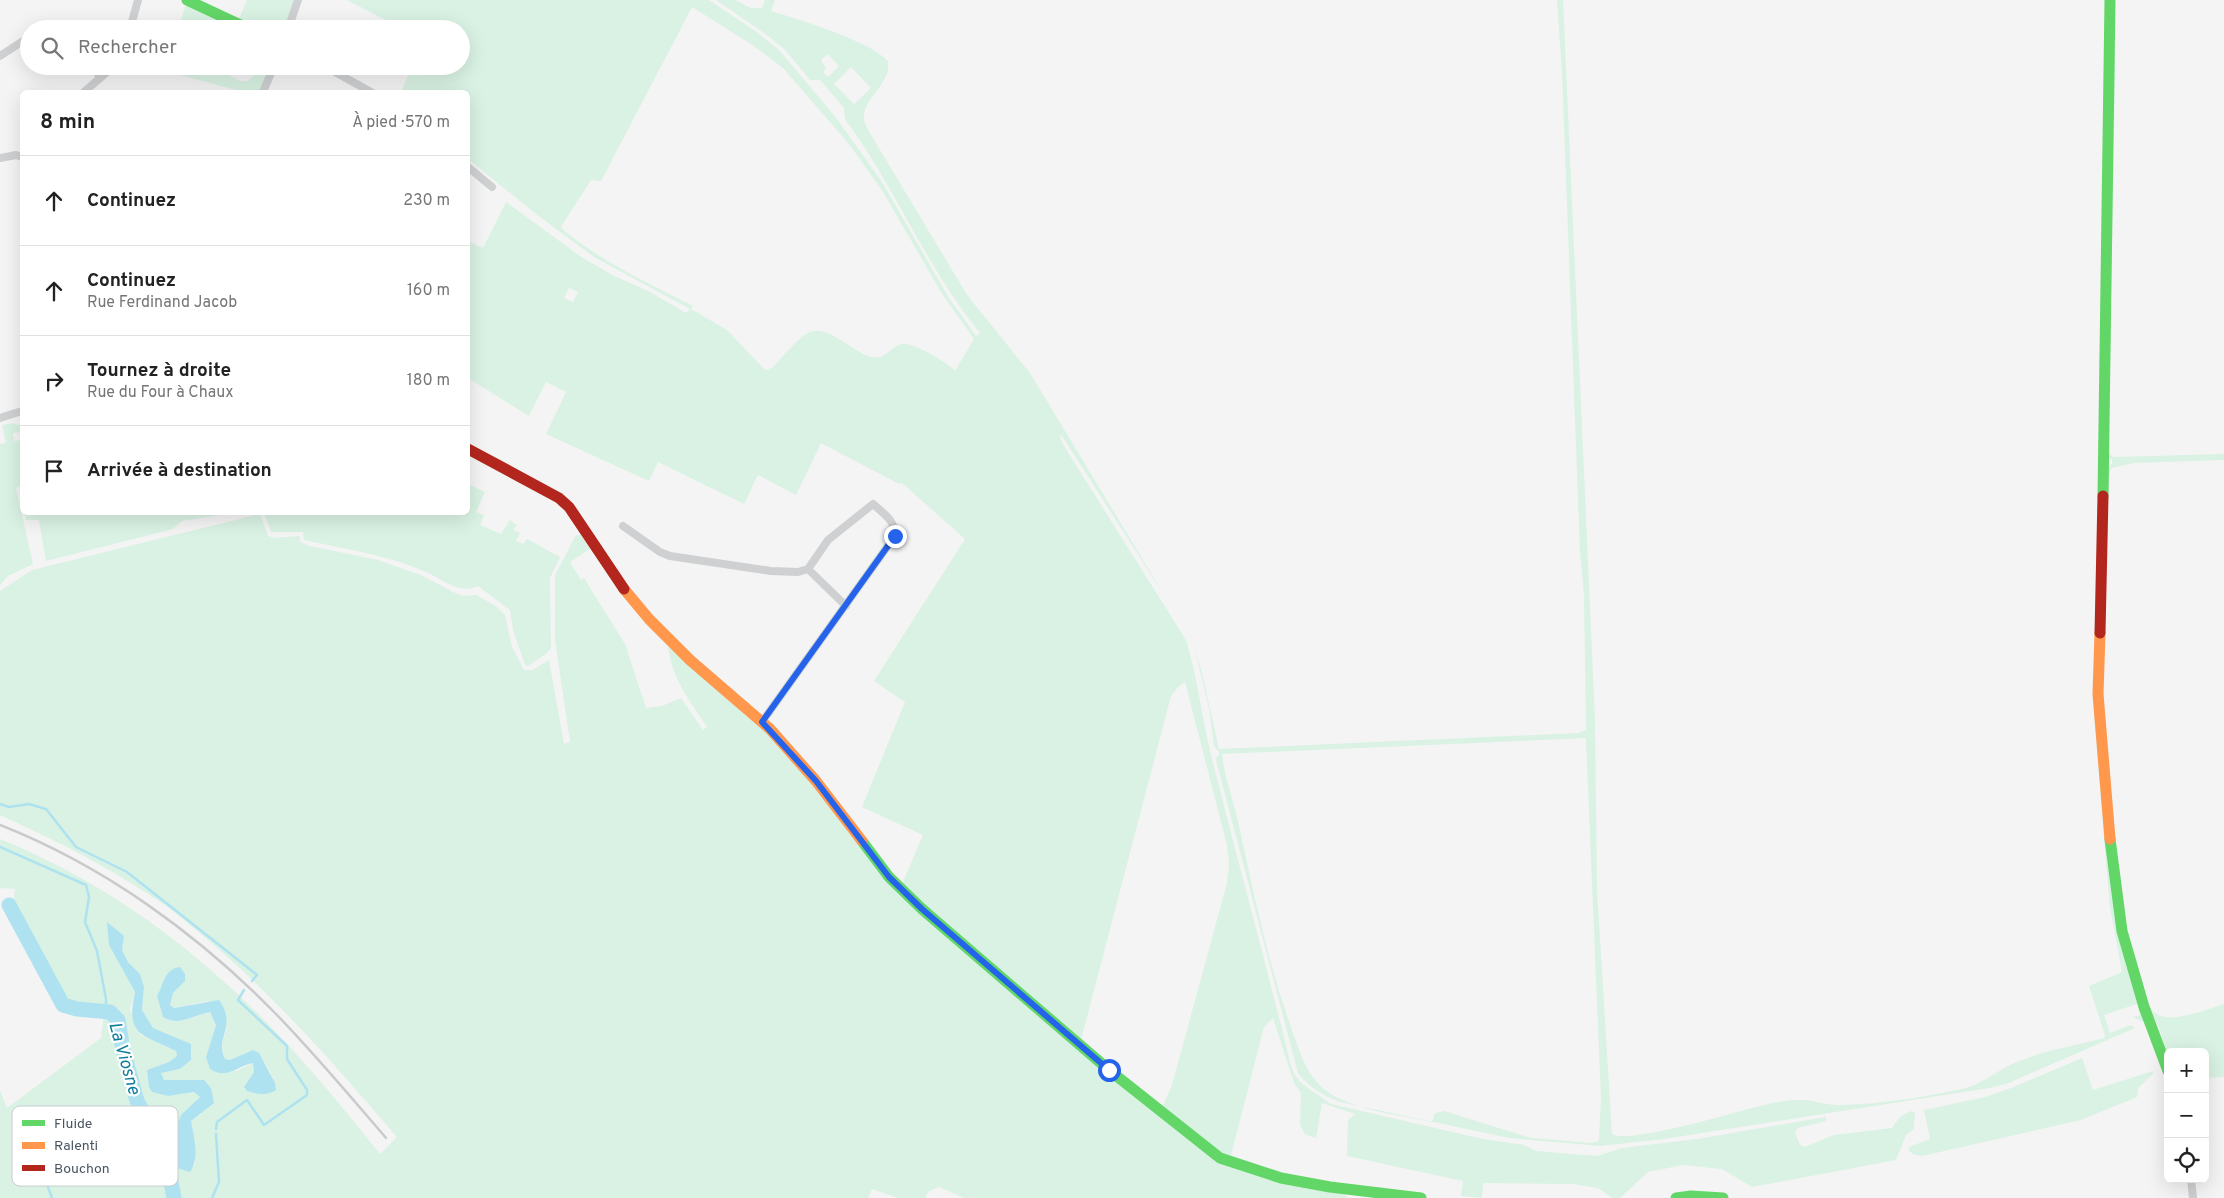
<!DOCTYPE html>
<html lang="fr">
<meta charset="utf-8">
<style>
:root{--surface:#fff;--page:#f6f6f6;--text:#222;--muted:#767676;--line:#e0e0e0}
body{margin:0;font-family:Overpass,sans-serif;background:var(--page);color:var(--text)}
.controls{position:absolute;right:15px;bottom:15px;display:grid;overflow:hidden;border-radius:8px;box-shadow:0 5px 20px #0002}
.controls button{width:45px;height:45px;display:grid;place-items:center;padding:0;border:0;border-bottom:1px solid var(--line);background:var(--surface);color:var(--text);font:25px sans-serif}
.stop{position:absolute;width:15px;height:15px;margin:-11px;border:4px solid #2563eb;border-radius:50%;background:#fff}
.stop.end{background:#2563eb;border-color:#fff;box-shadow:0 1px 5px #0008}
.list{margin:0;padding:0;list-style:none}
h2{display:flex;justify-content:space-between;align-items:center;height:65px;margin:0;padding:0 20px;font-size:21px}
h2 small{font-size:16px;font-weight:400;color:var(--muted)}
.list li{display:grid;grid-template-columns:32px 1fr auto;gap:15px;align-items:center;box-sizing:border-box;height:90px;padding:0 20px;border-top:1px solid var(--line)}
.list b{display:block;font-size:19px;white-space:nowrap}
.list p{margin:0;font-size:16px;white-space:nowrap;color:var(--muted)}
.list em{font-size:16px;font-style:normal;color:var(--muted)}
.icon{flex:none;width:28px;height:28px;fill:none;stroke:currentColor;stroke-width:2;stroke-linecap:round;stroke-linejoin:round}
.map{position:relative;flex:none;width:2224px;height:1198px;overflow:hidden}
.search{position:absolute;background:var(--surface);box-shadow:0 5px 20px #0002;left:20px;top:20px;width:450px;height:55px;display:flex;align-items:center;gap:12px;box-sizing:border-box;padding:0 18px;border-radius:28px;color:var(--muted);font-size:19px}
.panel{position:absolute;background:var(--surface);box-shadow:0 5px 20px #0002;left:20px;top:90px;width:450px;height:425px;border-radius:8px}
.map>svg:first-child{display:block}
.green{fill:#d9f2e3;fill-rule:evenodd}
.water{fill:#aee2f0}
.lines{fill:none;stroke-linecap:round;stroke-linejoin:round}
.stream{stroke:#aee2f0;stroke-width:2.5}
.river{stroke:#aee2f0;stroke-width:15}
.street{stroke:#ced0d2;stroke-width:8}
.fast{stroke:#63d668;stroke-width:11}
.slow{stroke:#ff974d;stroke-width:11}
.jam{stroke:#b3261e;stroke-width:11}
.rail{stroke:#c9cacc;stroke-width:2.5}
.route{stroke:#2563eb;stroke-width:6}
.labels{text-anchor:middle;stroke-width:4.5;stroke-linejoin:round;paint-order:stroke}
.water-label{font-size:18px;font-style:italic;fill:#0c7c9b;stroke:#fff}
.key{fill:#fff;stroke:#c9ccd0;stroke-width:1}
.key-label{font-size:14px;fill:#4a5661}
</style>
<div class="map">
<svg width="2224" height="1198" viewBox="0 0 2224 1198">
<rect width="100%" height="100%" fill="#f4f4f4"/>
<path class="green" d="M 247,0 L 294,0 L 285,29 L 260,29 L 239,19 Z
M 347,0 L 709,0 L 758,33 L 780,51 L 837,119 L 882,182 L 949,298 L 976,336 L 980,333 C 926,267 895,187 845,119 L 844,108 L 820,80 L 810,80 L 785,50 L 767,35 L 716,0 L 735,0 L 751,8 L 762,8 L 765,0 L 775,0 L 771,11 C 802,21 866,39 888,61 C 892,84 861,100 864,119 C 864,122 867,126 868,130 L 967,295 L 1030,373 L 1166,598 L 1062,436 L 1060,437 L 1064,446 L 1186,640 C 1198,679 1202,720 1212,759 C 1238,862 1266,963 1291,1066 L 1294,1074 L 1301,1083 L 1331,1104 L 1483,1139 L 1524,1145 L 1536,1151 L 1597,1156 L 1622,1148 L 1697,1139 L 1826,1117 L 1826,1121 L 1798,1128 L 1795,1133 L 1800,1145 L 1805,1147 L 1834,1135 L 1892,1128 C 1898,1119 1901,1114 1912,1111 L 1915,1113 L 1914,1129 L 1906,1135 L 1896,1160 L 1752,1187 L 1722,1169 L 1683,1165 L 1648,1172 L 1620,1198 L 1612,1198 L 1598,1188 L 1573,1184 L 1483,1183 L 1482,1198 L 1461,1196 L 1463,1181 L 1347,1156 L 1348,1120 L 1355,1114 L 1322,1103 L 1316,1138 L 1305,1134 L 1300,1125 L 1301,1093 L 1294,1083 L 1273,1018 L 1264,1027 L 1230,1159 L 1340,1192 L 1349,1198 L 964,1198 L 939,1187 L 929,1191 L 925,1198 L 898,1198 L 872,1189 L 868,1198 L 0,1198 L 0,1091 L 7,1108 L 101,1038 L 105,1007 L 68,1005 L 61,999 L 40,953 L 13,905 L 15,889 L 0,888 L 0,839 C 94,877 177,935 250,1006 C 297,1051 339,1103 380,1154 L 397,1137 C 336,1066 274,995 202,935 C 190,925 179,915 166,906 C 114,870 58,841 0,815 L 0,591 L 32,570 L 260,514 L 268,536 L 273,538 L 300,536 L 300,542 L 310,546 L 378,560 L 423,576 L 453,592 L 463,596 L 476,595 L 496,606 L 505,615 L 512,647 L 524,670 L 532,670 L 549,660 L 564,744 L 570,742 L 555,640 L 555,575 L 576,535 L 581,535 L 590,549 L 570,562 L 581,580 L 584,578 L 625,644 L 646,708 L 662,706 L 681,698 L 703,730 L 707,727 C 690,701 670,676 668,644 L 767,731 L 902,884 L 923,835 L 862,807 L 905,702 L 874,681 L 965,539 L 902,483 L 899,484 L 821,443 L 796,495 L 758,475 L 744,504 L 658,462 L 649,481 L 546,434 L 566,392 L 546,382 L 529,416 L 468,378 L 468,241 L 483,248 L 506,202 L 580,256 L 612,275 L 650,292 L 686,313 L 690,309 L 594,257 L 536,214 L 468,159 L 468,92 L 401,92 L 412,66 L 461,66 L 461,29 L 403,29 ZM 692,7 L 754,46 L 783,68 L 849,144 L 883,192 L 941,292 L 974,339 L 955,371 C 949,363 912,342 902,344 C 890,346 887,360 872,357 C 854,354 829,324 810,332 C 799,336 783,357 774,366 L 768,370 L 764,369 L 727,330 L 691,309 L 693,306 C 647,283 603,262 563,230 L 561,227 L 564,222 L 591,180 L 601,181 ZM 828,54 L 839,66 L 828,77 L 823,72 L 826,68 L 821,60 ZM 851,67 L 871,88 L 854,104 L 834,84 ZM 569,288 L 578,292 L 573,302 L 564,298 ZM 1185,682 L 1227,845 L 1229,864 L 1227,883 L 1172,1085 L 1163,1106 L 1081,1040 L 1171,696 L 1179,686 ZM 124,936 L 122,950 L 128,962 L 140,974 L 144,987 L 142,1010 L 153,1029 L 168,1034 L 191,1060 L 180,1069 L 160,1073 L 164,1080 L 203,1080 L 201,1114 L 191,1121 L 195,1145 L 195,1165 L 174,1167 C 174,1128 170,1125 200,1097 L 194,1092 L 168,1096 L 152,1092 L 147,1070 L 169,1062 L 177,1056 L 176,1051 L 141,1035 L 130,1009 L 135,992 L 109,945 ZM 185,981 L 173,993 L 170,1005 L 174,1008 L 208,1001 L 227,1027 C 224,1038 219,1049 225,1059 L 230,1060 L 253,1050 C 265,1061 274,1074 275,1090 L 244,1087 L 254,1072 L 253,1063 L 236,1071 L 206,1057 L 216,1025 L 210,1012 C 194,1015 179,1027 163,1017 L 157,996 L 163,986 Z
M 1557,0 L 1563,0 L 1595,720 L 1597,890 L 1612,1134 C 1628,1144 1726,1115 1748,1109 C 1766,1105 1783,1099 1801,1100 C 1814,1100 1828,1106 1842,1105 C 1883,1104 1926,1097 1966,1088 C 1984,1083 1999,1069 2017,1062 C 2045,1050 2075,1046 2104,1038 L 2105,1035 L 2089,986 L 2122,972 L 2110,907 L 2106,862 L 2094,714 L 2097,655 L 2115,895 L 2145,1021 L 2143,1022 L 2133,1017 L 2140,1015 L 2137,1004 L 2104,1015 L 2110,1033 L 2131,1025 L 2135,1028 L 2006,1084 L 1989,1088 L 1664,1139 L 1600,1146 L 1509,1138 L 1340,1102 C 1324,1096 1308,1087 1298,1073 L 1217,764 L 1216,758 L 1220,753 L 1214,746 L 1209,708 L 1194,647 L 1202,673 L 1219,749 L 1579,733 L 1586,730 L 1584,594 L 1580,552 L 1562,72 ZM 1586,738 L 1601,1098 L 1599,1141 L 1591,1143 L 1531,1138 L 1444,1111 L 1435,1113 L 1432,1122 C 1400,1115 1350,1110 1324,1089 C 1305,1073 1299,1049 1291,1027 C 1267,960 1253,890 1238,821 C 1233,800 1224,775 1222,754 Z
M 2112,0 L 2115,0 L 2115,83 L 2108,453 L 2114,457 L 2224,454 L 2224,460 L 2133,463 L 2112,468 L 2110,471 C 2106,507 2108,545 2106,581 C 2105,617 2100,654 2101,691 C 2103,743 2123,984 2155,1013 C 2169,1025 2208,1009 2224,1004 L 2224,1077 L 2205,1078 L 2205,1052 L 2168,1052 L 2168,1061 L 2160,1029 L 2147,1007 L 2128,950 L 2117,880 L 2102,733 L 2100,688 L 2105,558 L 2105,474 L 2108,466 L 2112,464 L 2112,459 L 2106,458 L 2106,453 L 2112,144 Z
M 186,4 L 237,29 L 178,29 Z
M 168,66 C 182,66 197,64 211,66 C 232,69 242,99 260,66 L 270,66 L 259,92 L 243,92 L 166,71 Z
M 12,423 L 22,426 L 22,432 L 13,433 L 14,441 L 22,440 L 22,484 L 16,488 L 33,564 L 8,576 L 0,585 L 0,444 L 6,443 L 2,425 Z
M 468,484 L 485,492 L 476,512 L 484,515 L 480,525 L 501,534 L 510,520 L 517,525 L 513,530 L 520,533 L 516,541 L 523,544 L 527,539 L 560,557 L 550,578 L 551,648 L 547,653 L 528,666 L 525,665 L 513,630 L 510,610 L 478,586 C 459,595 444,580 426,572 C 388,555 344,549 304,540 L 303,532 L 271,532 L 264,513 L 468,512 Z
M 24,513 L 24,512 L 232,513 L 182,521 L 173,529 L 46,561 L 39,520 L 26,520 Z
M 2082,1058 L 2093,1090 L 2153,1071 L 2153,1074 L 2138,1088 L 2137,1097 L 2081,1120 L 1922,1156 L 1913,1154 L 1909,1151 L 1909,1147 L 1930,1139 L 1924,1110 L 1985,1097 L 2011,1088 Z"/>
<path class="water" d="M 107,922 L 124,936 L 122,950 L 128,962 L 140,974 L 144,987 L 142,1010 L 153,1028 L 191,1044 L 191,1060 L 180,1069 L 161,1073 L 164,1080 L 204,1080 L 211,1088 L 214,1103 L 191,1121 C 194,1138 200,1157 190,1172 L 174,1167 L 173,1136 L 181,1115 L 200,1097 L 194,1092 L 168,1096 L 152,1092 L 149,1087 L 147,1070 L 169,1062 L 177,1056 L 176,1051 C 142,1034 125,1036 135,992 L 109,945 Z
M 180,967 L 185,974 L 185,981 L 173,993 L 170,1005 L 174,1008 L 219,1000 C 238,1026 214,1039 225,1059 L 230,1060 L 253,1050 L 259,1053 L 275,1083 L 276,1090 C 267,1096 256,1094 247,1091 L 244,1087 L 254,1072 L 253,1063 C 236,1066 228,1080 210,1069 L 206,1057 L 216,1025 L 210,1012 C 193,1015 179,1027 163,1017 L 157,996 C 164,984 164,969 180,967 Z"/>
<g class="lines">
<path class="stream" d="M 0,804 L 9,807 L 29,804 L 46,809 L 76,847 L 127,872 L 257,975 L 252,981
M 0,847 L 86,885 L 89,897 L 85,922 L 97,951 L 106,999 L 106,1011
M 29,1117 L 37,1157 L 52,1198
M 216,1129 L 217,1122 L 247,1100 L 264,1125 L 307,1095 L 307,1090 L 287,1059 L 287,1046 L 238,1000 L 244,990
M 212,1198 L 219,1182 L 216,1134"/>
<path class="river" d="M 9,905 L 63,1005 L 77,1009 L 110,1012 L 118,1020 L 123,1050 L 137,1101 L 156,1136 L 170,1177 L 174,1198"/>
<path class="street" d="M 130,29 L 138,0
M 288,29 L 298,0
M 0,56 L 23,41 L 29,43
M 94,66 L 100,78
M 324,66 L 371,92
M 84,92 L 114,66
M 263,92 L 274,66
M 0,158 L 16,155 L 22,157
M 468,167 L 492,187
M 0,418 L 22,411
M 623,526 L 660,552 L 670,556 L 771,571 L 798,572 L 808,569 L 828,540 L 873,504 C 884,514 895,520 895,536 L 762,722
M 808,569 L 846,606
M 2191,1179 L 2193,1198"/>
<path class="fast" d="M 187,0 L 249,29
M 2103,496 L 2110,0
M 2110,839 L 2122,931 L 2144,1007 L 2168,1071
M 862,841 L 889,877 L 922,909 L 1109,1070 L 1220,1158 L 1281,1178 L 1330,1187 L 1421,1198
M 1676,1198 L 1691,1196 L 1723,1198"/>
<path class="slow" d="M 624,589 L 649,619 L 690,660 L 770,729 L 816,781 L 862,841
M 2100,633 L 2098,694 L 2110,839"/>
<path class="jam" d="M 468,449 L 559,498 L 569,507 L 624,589
M 2100,633 L 2103,496"/>
<path class="rail" d="M 0,825 C 104,866 198,934 276,1014 C 314,1053 350,1096 386,1138"/>
</g>
<g class="lines">
<path class="route" d="M 895,536 L 762,722 L 816,781 L 889,877 L 922,909 L 1109,1070"/>
</g>
<g class="labels">
<g class="water-label">
<text transform="translate(125 1058) rotate(74)" y="6">La Viosne</text>
</g>
</g>
<rect x="12" y="1106" width="166" height="80" rx="8" class="key"/>
<rect x="22" y="1120" width="23" height="6" fill="#63d668"/>
<rect x="22" y="1142" width="23" height="7" fill="#ff974d"/>
<rect x="22" y="1165" width="23" height="6" fill="#b3261e"/>
<g class="key-label">
<text x="54" y="1128">Fluide</text>
<text x="54" y="1150">Ralenti</text>
<text x="54" y="1173">Bouchon</text>
</g>
</svg>
<div class="controls">
<button>+</button>
<button>−</button>
<button><svg class="icon" aria-label="locate" viewBox="0 0 24 24"><circle cx="12" cy="12" r="6"/><path d="M12 2v4M12 18v4M2 12h4M18 12h4"/></svg></button>
</div>
<div class="stop" style="left:1109px;top:1070px"></div>
<div class="stop end" style="left:895px;top:536px"></div>
<div class="search"><svg class="icon" aria-label="search" viewBox="0 0 24 24"><circle cx="10" cy="10" r="6"/><path d="M15 15l6 6"/></svg>Rechercher</div>
<section class="panel">
<h2>8 min<small>À pied · 570 m</small></h2>
<ul class="list">
<li><svg class="icon" aria-label="ahead" viewBox="0 0 24 24"><path d="M12 20V5M6 11l6-6 6 6"/></svg><div><b>Continuez</b></div><em>230 m</em></li>
<li><svg class="icon" aria-label="ahead" viewBox="0 0 24 24"><path d="M12 20V5M6 11l6-6 6 6"/></svg><div><b>Continuez</b><p>Rue Ferdinand Jacob</p></div><em>160 m</em></li>
<li><svg class="icon" aria-label="right" viewBox="0 0 24 24"><path d="M7 20v-9h11M14 6l5 5-5 5"/></svg><div><b>Tournez à droite</b><p>Rue du Four à Chaux</p></div><em>180 m</em></li>
<li><svg class="icon" aria-label="arrive" viewBox="0 0 24 24"><path d="M6 21V4h12l-3 4 3 4H6"/></svg><div><b>Arrivée à destination</b></div></li>
</ul>
</section>
</div>
